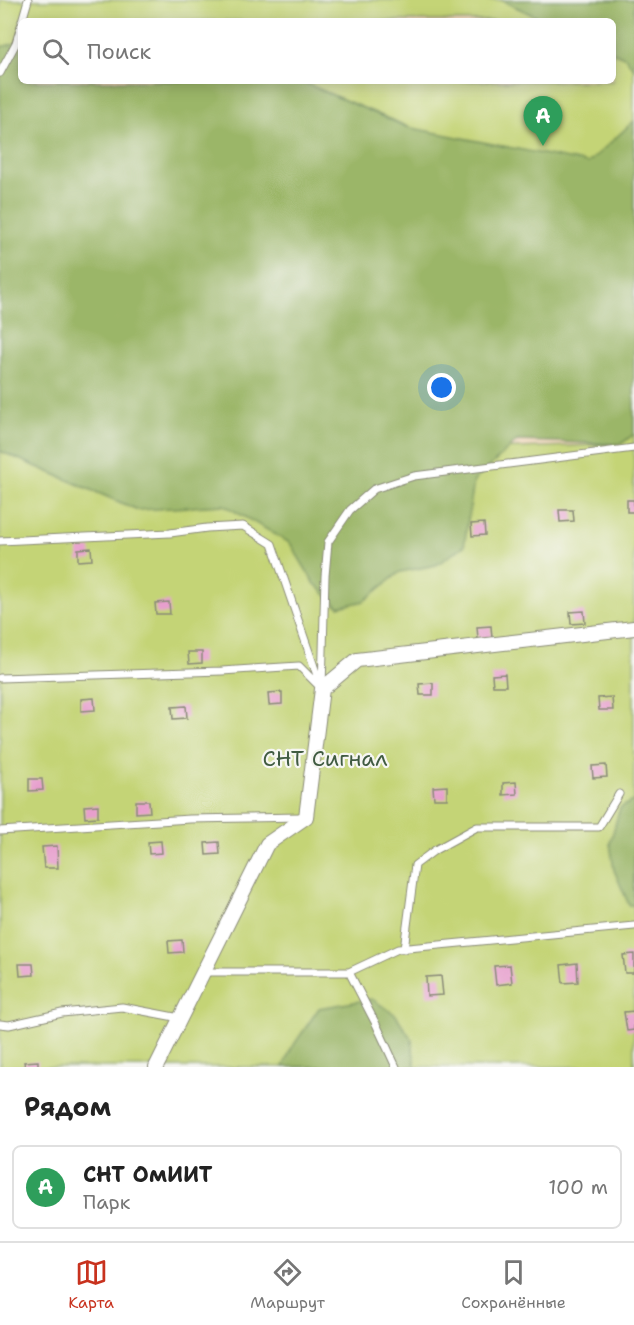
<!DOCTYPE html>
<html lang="ru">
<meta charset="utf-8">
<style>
:root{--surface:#fff;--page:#f6f6f6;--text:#222;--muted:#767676;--line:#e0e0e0;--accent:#c8321e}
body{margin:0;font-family:"Shantell Sans",sans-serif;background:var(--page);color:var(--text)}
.you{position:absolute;left:442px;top:388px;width:21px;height:21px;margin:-15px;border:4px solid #fff;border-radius:50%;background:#1a73e8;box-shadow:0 0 0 9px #1a73e833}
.badge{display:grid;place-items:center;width:39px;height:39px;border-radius:50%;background:var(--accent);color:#fff;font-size:20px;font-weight:700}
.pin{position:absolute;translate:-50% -50px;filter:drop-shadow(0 2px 3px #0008)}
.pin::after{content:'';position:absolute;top:32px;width:21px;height:18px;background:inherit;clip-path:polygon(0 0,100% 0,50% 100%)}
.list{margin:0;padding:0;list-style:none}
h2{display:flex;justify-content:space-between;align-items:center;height:78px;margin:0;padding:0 24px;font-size:26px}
h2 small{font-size:20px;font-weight:400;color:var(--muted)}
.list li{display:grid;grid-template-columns:39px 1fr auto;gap:18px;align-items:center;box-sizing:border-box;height:84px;margin:0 12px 12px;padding:0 12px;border:2px solid var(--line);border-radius:9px}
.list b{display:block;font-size:22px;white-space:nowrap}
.list p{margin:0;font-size:20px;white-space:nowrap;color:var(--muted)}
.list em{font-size:20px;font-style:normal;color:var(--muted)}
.icon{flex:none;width:33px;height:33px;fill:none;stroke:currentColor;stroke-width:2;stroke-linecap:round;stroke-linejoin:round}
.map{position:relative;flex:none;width:634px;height:1067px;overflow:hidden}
.search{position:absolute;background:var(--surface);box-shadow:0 3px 15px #0003;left:18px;right:18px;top:18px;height:66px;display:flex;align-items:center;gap:15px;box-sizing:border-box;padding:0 21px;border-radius:9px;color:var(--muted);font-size:22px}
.sheet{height:174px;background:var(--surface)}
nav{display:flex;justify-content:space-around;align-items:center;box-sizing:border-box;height:84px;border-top:2px solid var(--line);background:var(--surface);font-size:16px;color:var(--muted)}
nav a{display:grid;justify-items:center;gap:3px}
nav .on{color:var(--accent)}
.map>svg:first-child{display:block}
.green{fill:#c4d476;stroke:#728855;stroke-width:1.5}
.forest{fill:#9bb667;stroke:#5d7a4e;stroke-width:1.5}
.building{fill:#e79fcd}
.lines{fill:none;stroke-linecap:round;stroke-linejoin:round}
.lane-casing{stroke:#8a8b78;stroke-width:9}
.street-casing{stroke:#8a8b78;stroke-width:16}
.lane{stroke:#fff;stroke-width:7}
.street{stroke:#fff;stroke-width:14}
.labels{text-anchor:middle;stroke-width:4.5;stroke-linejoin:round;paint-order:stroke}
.park-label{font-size:22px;fill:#405b41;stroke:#f6f6f2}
</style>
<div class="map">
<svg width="634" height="1067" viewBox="0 0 634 1067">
<rect width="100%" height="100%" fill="#f6f6f2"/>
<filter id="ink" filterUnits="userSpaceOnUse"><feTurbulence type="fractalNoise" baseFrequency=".0167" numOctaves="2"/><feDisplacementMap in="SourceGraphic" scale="12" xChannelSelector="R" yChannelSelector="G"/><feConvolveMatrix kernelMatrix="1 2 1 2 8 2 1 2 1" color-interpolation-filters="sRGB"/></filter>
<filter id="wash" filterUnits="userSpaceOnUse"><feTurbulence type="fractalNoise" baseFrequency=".008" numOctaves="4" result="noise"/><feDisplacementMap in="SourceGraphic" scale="24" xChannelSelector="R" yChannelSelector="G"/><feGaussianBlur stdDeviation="1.35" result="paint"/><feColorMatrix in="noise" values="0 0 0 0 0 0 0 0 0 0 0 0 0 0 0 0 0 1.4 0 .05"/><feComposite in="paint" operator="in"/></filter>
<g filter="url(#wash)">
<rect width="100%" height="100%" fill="#f4d9bb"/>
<path class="green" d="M 0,0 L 501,0 L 546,21 L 21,21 L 21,53 L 0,61 Z
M 613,52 L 634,61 L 634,164 L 595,206 L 300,81 L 613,81 Z
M 634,434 L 634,1067 L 0,1067 L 0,451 L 138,510 L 468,450 L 621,444 Z"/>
<path class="forest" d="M 501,0 L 634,0 L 634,69 L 626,58 L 613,52 L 613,21 L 546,21 Z
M 21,42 L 21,81 L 300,81 L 407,127 L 588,163 L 634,121 L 634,434 L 621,444 L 517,441 L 474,481 L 464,546 L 436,565 L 400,572 L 364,601 L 339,607 L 314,583 L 290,543 L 224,505 L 138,510 L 0,451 L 0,47 Z
M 634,800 L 634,905 L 629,905 L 614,870 L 610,843 L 620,808 Z
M 372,999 L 396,1015 L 412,1040 L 415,1067 L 283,1067 L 291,1049 L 319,1008 Z"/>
<g id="blocks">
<path class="building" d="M 627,500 L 634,500 L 634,512 L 627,512 Z
M 559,510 L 573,510 L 574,521 L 560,522 Z
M 484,523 L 485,535 L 472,536 L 471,524 Z
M 91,548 L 92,560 L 78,561 L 78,549 Z
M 169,602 L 170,614 L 156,614 L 155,603 Z
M 584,611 L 585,623 L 571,624 L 570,612 Z
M 491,626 L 492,638 L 478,639 L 477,627 Z
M 188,652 L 202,652 L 202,663 L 189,664 Z
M 505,674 L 506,686 L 493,686 L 492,675 Z
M 433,683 L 433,695 L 420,695 L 419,684 Z
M 282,692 L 282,704 L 269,705 L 268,693 Z
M 612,697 L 613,710 L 599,710 L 598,698 Z
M 94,698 L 95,710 L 81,711 L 81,699 Z
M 186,706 L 187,718 L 173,719 L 172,707 Z
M 606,765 L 607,777 L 593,778 L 592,766 Z
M 29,779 L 42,779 L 43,790 L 29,791 Z
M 516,782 L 517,794 L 503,795 L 503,783 Z
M 447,786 L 447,799 L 434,799 L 433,787 Z
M 136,801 L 149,801 L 150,812 L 136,813 Z
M 98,805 L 98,817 L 85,818 L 84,806 Z
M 161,841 L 162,853 L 149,854 L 148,842 Z
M 219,842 L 220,854 L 206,855 L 205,843 Z
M 57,846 L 58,868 L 44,868 L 42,847 Z
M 182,940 L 183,952 L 169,953 L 168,941 Z
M 634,954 L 634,973 L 625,973 L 623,955 Z
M 577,963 L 578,982 L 563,983 L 561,965 Z
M 19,964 L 33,964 L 34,975 L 20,976 Z
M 510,965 L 512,983 L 496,985 L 494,966 Z
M 441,976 L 443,995 L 427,996 L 426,977 Z
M 634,1011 L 634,1030 L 627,1031 L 624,1012 Z
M 38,1061 L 38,1067 L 25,1067 L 24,1062 Z"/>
</g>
</g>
<g filter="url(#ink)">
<use href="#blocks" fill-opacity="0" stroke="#8a8b78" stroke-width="1.5"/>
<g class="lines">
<g class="lane-casing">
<path id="lane" d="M 22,21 L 28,0
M 0,73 L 16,43 L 21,26
M 0,541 L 170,533 L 207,528 L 243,526 L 272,544 L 320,684
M 0,678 L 222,671 L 299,666 L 320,687
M 322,689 L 325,576 L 328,542 L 350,510 L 374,489 L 414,476 L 634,448
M 0,831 L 190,819 L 301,817
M 404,949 L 415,865 L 435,850 L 477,827 L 599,827 L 619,794
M 203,972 L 349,972 L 377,1026 L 396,1067
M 349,972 L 398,949 L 634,926
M 0,1024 L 9,1025 L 62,1013 L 122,1007 L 180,1018"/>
</g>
<g class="street-casing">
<path id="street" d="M 156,1067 L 267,844 L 306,817 L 322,689 L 357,660 L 634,628"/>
</g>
<use href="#lane" class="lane"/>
<use href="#street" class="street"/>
</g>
</g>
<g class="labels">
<g class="park-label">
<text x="325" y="766">СНТ Сигнал</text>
</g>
</g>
</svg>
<div class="you"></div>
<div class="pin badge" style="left:543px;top:146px;background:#2e9e5b">A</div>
<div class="search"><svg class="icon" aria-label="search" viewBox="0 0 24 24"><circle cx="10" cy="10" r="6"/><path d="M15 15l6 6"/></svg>Поиск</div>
</div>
<section class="sheet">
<h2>Рядом<small></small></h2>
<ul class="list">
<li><span class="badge" style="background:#2e9e5b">A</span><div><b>СНТ ОмИИТ</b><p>Парк</p></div><em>100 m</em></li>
</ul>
</section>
<nav>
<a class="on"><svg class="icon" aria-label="map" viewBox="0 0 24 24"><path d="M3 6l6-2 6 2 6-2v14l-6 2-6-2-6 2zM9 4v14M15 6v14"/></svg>Карта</a>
<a><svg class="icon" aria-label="directions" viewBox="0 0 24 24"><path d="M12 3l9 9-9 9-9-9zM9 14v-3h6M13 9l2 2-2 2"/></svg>Маршрут</a>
<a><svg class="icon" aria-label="saved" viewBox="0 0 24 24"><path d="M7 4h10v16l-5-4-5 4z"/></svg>Сохранённые</a>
</nav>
